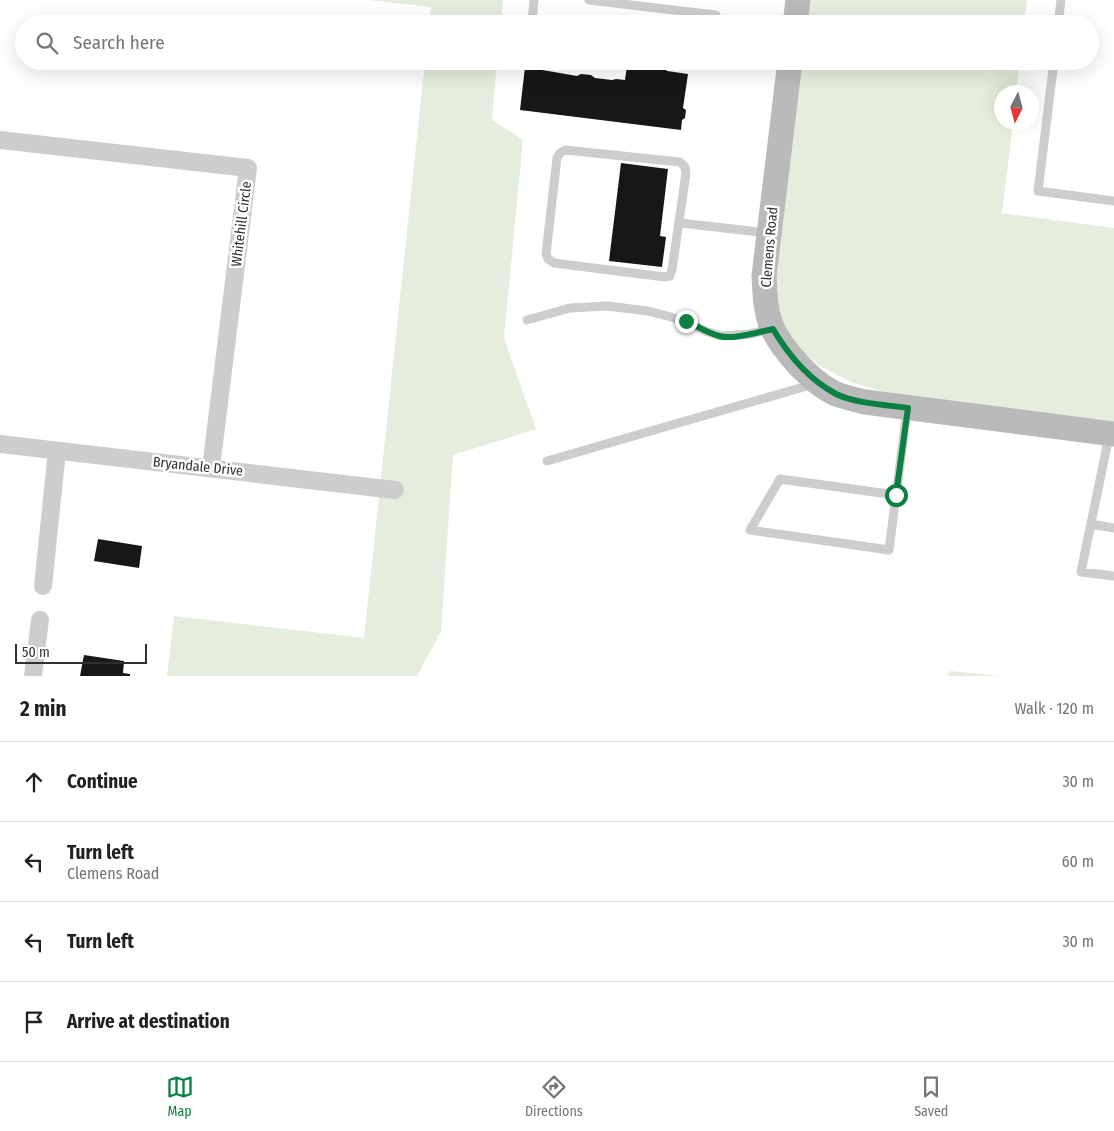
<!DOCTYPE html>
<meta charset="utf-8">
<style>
:root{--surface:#fff;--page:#f6f6f6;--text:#202124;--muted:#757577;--line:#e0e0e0;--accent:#0b8043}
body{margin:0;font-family:"Fira Sans Condensed",sans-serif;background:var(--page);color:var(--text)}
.compass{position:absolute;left:994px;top:85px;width:45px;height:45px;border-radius:50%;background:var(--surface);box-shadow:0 5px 20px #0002;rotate:186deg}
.scale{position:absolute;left:15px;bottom:12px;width:132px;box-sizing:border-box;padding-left:5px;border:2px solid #303030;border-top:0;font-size:14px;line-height:18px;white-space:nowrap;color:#303030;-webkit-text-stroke:4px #fff;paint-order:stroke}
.stop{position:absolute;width:15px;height:15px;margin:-11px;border:4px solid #0b8043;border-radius:50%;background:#fff}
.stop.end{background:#0b8043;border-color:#fff;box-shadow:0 1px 5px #0008}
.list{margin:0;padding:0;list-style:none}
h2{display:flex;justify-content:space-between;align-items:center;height:65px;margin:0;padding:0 20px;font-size:21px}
h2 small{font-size:16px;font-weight:400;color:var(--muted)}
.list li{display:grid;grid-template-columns:32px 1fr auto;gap:15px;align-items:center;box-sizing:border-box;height:80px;padding:0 20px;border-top:1px solid var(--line)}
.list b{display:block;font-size:19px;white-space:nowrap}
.list p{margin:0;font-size:16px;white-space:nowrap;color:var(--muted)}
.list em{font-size:16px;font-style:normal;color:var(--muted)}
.icon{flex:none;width:28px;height:28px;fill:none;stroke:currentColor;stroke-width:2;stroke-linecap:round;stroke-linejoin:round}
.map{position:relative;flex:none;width:1114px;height:676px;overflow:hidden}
.search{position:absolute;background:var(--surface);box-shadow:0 5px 20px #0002;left:15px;right:15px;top:15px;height:55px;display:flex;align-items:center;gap:12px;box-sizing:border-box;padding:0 18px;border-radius:28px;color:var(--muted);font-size:19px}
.sheet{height:385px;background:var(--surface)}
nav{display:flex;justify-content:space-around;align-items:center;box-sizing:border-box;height:70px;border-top:1px solid var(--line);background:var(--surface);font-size:14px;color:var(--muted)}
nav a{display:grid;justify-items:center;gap:2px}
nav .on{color:var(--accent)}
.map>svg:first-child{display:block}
.green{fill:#e5eedd}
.building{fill:#171717}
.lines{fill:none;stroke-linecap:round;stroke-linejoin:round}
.lane{stroke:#cdcdcd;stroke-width:9}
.street{stroke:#cdcdcd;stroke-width:18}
.secondary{stroke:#bababa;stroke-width:25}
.route{stroke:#0b8043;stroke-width:6}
.labels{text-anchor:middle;stroke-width:5;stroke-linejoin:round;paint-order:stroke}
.street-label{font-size:14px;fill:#303030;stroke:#fff}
</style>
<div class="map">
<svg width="1114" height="676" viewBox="0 0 1114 676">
<rect width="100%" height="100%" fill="#fff"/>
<path class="green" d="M 368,0 L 503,0 L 501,24 L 429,24 L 431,7 Z
M 807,0 L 1027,0 L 1024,24 L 804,24 Z
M 425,61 L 497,61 L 492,120 L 523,140 L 504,338 L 536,429 L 453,455 L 441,632 L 417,676 L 167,676 L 174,616 L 364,638 Z
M 800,61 L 1020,61 L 1016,92 L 1002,92 L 1002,122 L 1013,123 L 1002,213 L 1114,228 L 1114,422 L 901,397 L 853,383 L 820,366 L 795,346 L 779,313 L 774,273 Z
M 950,671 L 999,676 L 947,676 Z"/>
<path class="building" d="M 627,66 L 650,69 L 653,67 L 664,68 L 667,71 L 688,74 L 683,108 L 686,110 L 685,118 L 682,120 L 681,130 L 520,110 L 525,67 L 577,76 L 581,74 L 591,75 L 595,78 L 612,80 L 616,79 L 625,80 Z
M 621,163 L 668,169 L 660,236 L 666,237 L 662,267 L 609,261 Z
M 98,539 L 142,546 L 139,568 L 94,561 Z
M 84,655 L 124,661 L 123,673 L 130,674 L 130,676 L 80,676 Z"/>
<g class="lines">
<path class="lane" d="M 589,0 L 716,15 L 715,24
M 532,24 L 534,0
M 1058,24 L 1061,0
M 752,61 L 787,65
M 1054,61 L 1038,191 L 1114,201
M 565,150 L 680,162 L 685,167 L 686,173 L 672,270 L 670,276 L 665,277 L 554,263 L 548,259 L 546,254 L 557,158 L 560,153 Z
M 680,223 L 769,233
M 527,320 L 570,308 L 607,306 L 648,311 L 686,321 L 705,331 L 721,336 L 749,334 L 771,329
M 1109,436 L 1081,572 L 1114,576
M 547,461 L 814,384
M 896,495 L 780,479 L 750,530 L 889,550 C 895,503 901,457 907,410
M 1091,524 L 1114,528"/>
<path class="street" d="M 0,140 L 248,168 L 211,468
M 0,444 L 395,490
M 43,586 L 57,451
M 33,676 L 40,620"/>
<path class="secondary" d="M 795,24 L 798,0
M 790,61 L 764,276 C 765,293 765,309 771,325 C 781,349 814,386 839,395 C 848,398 857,400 865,402 L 1114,434"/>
</g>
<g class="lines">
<path class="route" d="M 686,321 C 697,326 707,333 719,336 C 733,340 758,332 773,329 C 789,356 808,379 836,394 C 854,403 887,405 908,408 L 896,495"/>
</g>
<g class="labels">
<g class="street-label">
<text transform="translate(241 224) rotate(-83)" y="5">Whitehill Circle</text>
<text transform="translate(769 247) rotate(-85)" y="5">Clemens Road</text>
<text transform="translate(198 466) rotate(6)" y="5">Bryandale Drive</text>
</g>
</g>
</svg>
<svg class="compass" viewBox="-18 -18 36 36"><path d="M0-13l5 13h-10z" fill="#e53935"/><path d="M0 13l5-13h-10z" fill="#757577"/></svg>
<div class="scale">50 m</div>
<div class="stop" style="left:896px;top:495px"></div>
<div class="stop end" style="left:686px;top:321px"></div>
<div class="search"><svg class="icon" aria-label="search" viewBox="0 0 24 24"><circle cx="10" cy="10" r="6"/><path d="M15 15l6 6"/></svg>Search here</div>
</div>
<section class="sheet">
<h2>2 min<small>Walk · 120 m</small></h2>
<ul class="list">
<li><svg class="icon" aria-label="ahead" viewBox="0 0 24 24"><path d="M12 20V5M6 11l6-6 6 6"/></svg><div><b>Continue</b></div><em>30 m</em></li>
<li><svg class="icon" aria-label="left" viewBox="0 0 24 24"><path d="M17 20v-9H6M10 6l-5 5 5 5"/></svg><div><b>Turn left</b><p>Clemens Road</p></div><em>60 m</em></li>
<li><svg class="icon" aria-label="left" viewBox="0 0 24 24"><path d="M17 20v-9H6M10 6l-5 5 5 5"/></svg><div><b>Turn left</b></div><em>30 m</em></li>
<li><svg class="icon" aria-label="arrive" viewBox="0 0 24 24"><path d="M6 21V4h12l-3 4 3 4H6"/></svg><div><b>Arrive at destination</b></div></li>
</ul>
</section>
<nav>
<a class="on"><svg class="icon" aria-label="map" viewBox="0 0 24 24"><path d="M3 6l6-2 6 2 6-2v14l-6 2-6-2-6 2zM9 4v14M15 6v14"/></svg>Map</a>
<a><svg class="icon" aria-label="directions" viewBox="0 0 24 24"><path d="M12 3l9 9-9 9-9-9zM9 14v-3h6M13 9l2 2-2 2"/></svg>Directions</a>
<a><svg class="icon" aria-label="saved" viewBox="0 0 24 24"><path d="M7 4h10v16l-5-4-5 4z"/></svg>Saved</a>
</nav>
